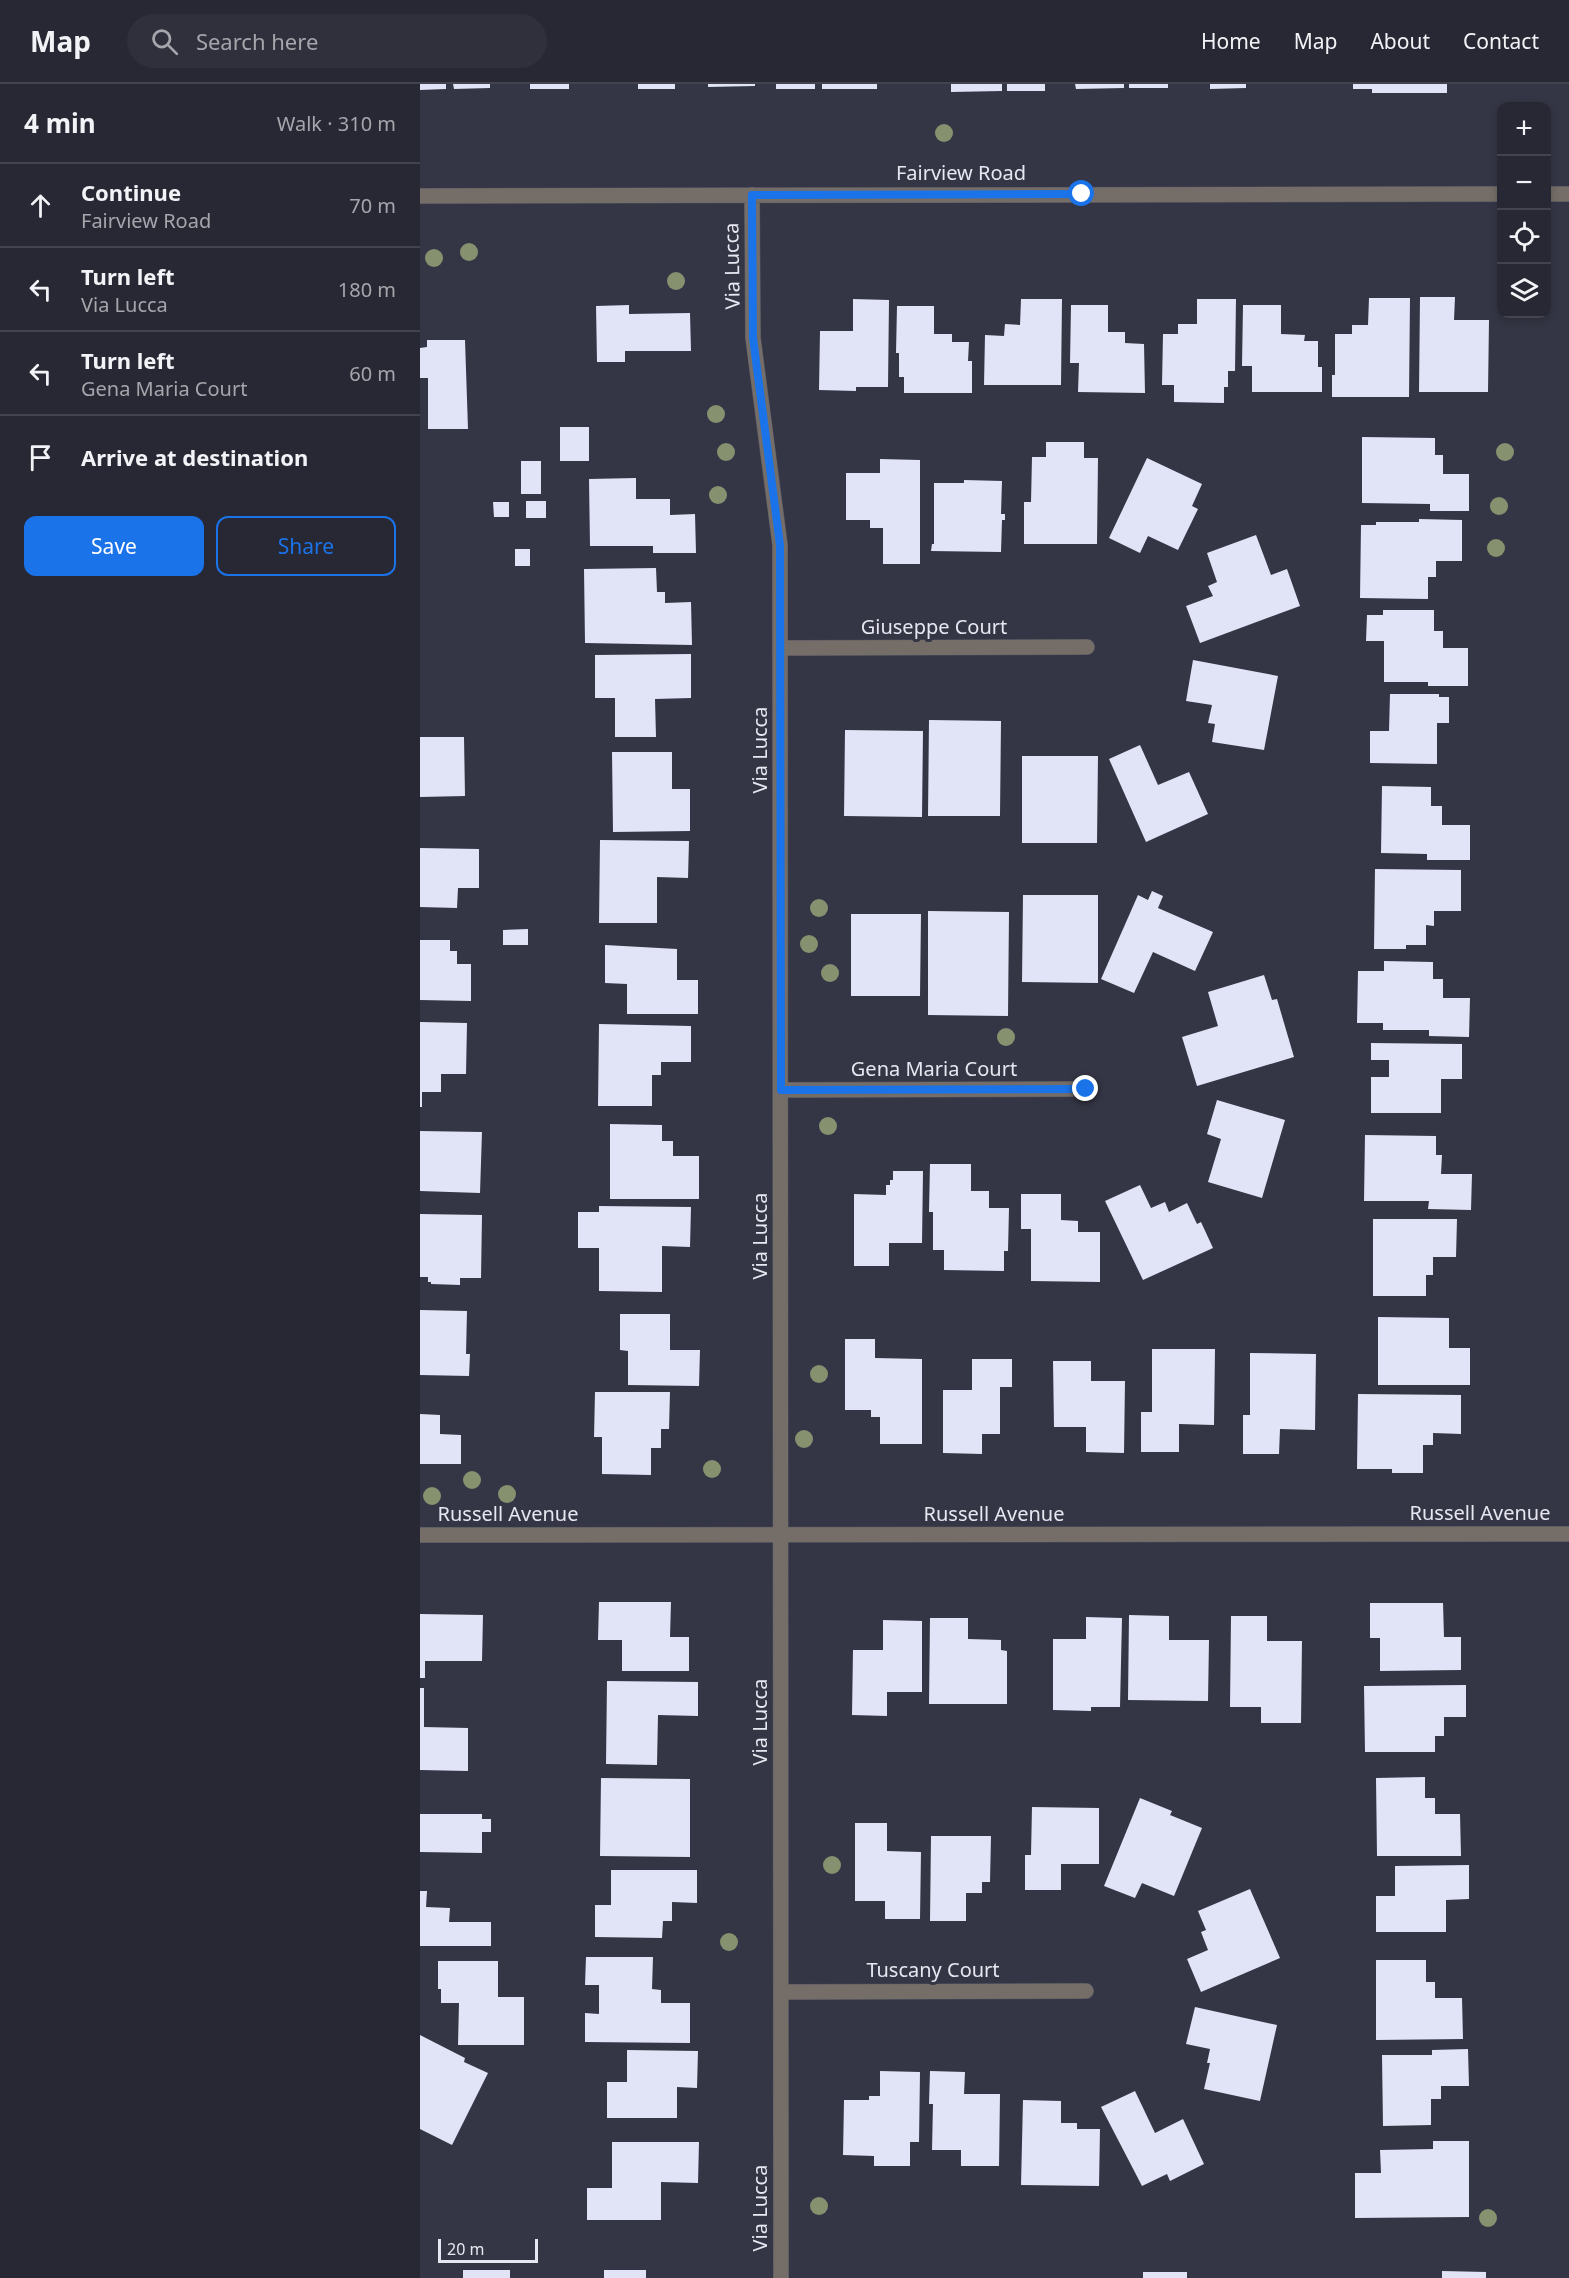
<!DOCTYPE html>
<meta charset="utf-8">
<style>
:root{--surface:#282834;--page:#30303c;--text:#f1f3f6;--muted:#a5a6ac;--line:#44444f;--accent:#1a73e8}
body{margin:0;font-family:"Noto Sans",sans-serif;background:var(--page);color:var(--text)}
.controls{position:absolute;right:18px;top:18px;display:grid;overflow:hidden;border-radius:12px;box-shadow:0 3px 9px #0003}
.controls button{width:54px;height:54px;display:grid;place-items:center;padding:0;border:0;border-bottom:2px solid var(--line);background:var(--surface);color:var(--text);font:30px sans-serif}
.scale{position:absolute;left:18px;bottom:15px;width:100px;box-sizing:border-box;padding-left:6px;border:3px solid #e6e7f0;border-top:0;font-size:16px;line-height:21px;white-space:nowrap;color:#e6e7f0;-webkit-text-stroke:4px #353645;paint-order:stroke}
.stop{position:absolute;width:18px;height:18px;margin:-14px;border:4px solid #1a73e8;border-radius:50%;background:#fff}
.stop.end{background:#1a73e8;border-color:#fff;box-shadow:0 2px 6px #0008}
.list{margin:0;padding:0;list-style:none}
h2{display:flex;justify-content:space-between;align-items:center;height:78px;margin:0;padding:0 24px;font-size:26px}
h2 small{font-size:20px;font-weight:400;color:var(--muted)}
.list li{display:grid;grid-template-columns:39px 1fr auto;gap:18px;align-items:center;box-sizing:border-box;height:84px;padding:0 24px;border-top:2px solid var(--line)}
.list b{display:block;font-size:22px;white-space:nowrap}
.list p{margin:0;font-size:20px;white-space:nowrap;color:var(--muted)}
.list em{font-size:20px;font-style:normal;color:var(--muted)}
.actions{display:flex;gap:12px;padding:18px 24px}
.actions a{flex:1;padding:14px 0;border:2px solid var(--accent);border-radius:12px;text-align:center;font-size:21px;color:var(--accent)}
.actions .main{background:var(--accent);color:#fff}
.icon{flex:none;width:33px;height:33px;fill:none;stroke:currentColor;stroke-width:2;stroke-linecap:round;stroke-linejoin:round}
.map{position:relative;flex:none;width:1149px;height:2194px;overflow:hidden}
header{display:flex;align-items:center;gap:36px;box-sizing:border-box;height:84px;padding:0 30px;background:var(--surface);border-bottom:2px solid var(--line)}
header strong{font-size:28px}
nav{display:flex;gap:33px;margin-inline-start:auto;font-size:21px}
.search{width:420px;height:54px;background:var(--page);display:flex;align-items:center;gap:15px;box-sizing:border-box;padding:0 21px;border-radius:33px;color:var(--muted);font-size:22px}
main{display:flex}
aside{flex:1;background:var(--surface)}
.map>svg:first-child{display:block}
.building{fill:#e1e3f7}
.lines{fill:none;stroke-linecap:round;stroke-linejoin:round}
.minor-casing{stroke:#515260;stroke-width:16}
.minor{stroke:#746d68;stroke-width:15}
.tree{fill:#86916f}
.route{stroke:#1a73e8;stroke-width:8}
.labels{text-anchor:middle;stroke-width:6;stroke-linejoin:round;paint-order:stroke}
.street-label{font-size:20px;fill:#e6e7f0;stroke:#353645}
</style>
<header>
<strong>Map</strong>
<div class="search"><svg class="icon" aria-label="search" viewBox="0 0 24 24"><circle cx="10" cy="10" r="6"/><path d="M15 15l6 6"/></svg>Search here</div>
<nav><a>Home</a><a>Map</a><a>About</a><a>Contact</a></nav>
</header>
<main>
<aside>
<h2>4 min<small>Walk · 310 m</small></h2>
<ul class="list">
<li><svg class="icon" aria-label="ahead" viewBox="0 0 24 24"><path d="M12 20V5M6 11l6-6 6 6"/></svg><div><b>Continue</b><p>Fairview Road</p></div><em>70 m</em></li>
<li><svg class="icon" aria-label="left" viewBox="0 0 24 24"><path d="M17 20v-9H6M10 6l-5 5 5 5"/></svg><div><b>Turn left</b><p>Via Lucca</p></div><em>180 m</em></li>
<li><svg class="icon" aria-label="left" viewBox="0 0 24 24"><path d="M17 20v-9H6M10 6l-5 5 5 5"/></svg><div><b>Turn left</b><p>Gena Maria Court</p></div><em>60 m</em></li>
<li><svg class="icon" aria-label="arrive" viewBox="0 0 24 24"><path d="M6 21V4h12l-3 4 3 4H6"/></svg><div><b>Arrive at destination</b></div></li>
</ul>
<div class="actions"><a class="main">Save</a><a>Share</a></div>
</aside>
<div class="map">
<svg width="1149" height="2194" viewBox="0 0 1149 2194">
<rect width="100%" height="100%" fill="#353645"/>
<path class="building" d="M 0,0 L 26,0 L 26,5 L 0,6 Z
M 33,0 L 70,0 L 70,4 L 34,5 Z
M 110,0 L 149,0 L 149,5 L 110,5 Z
M 218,0 L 255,0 L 255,5 L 218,5 Z
M 288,0 L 335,0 L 335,2 L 288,3 Z
M 356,0 L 395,0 L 395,5 L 356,5 Z
M 402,0 L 457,0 L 457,5 L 402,5 Z
M 531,0 L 582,0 L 582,7 L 531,8 Z
M 587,0 L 625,0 L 625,7 L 587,7 Z
M 655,0 L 704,0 L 704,4 L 656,5 Z
M 709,0 L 748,0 L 748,4 L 709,4 Z
M 790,0 L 826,0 L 826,4 L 790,5 Z
M 933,0 L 1027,0 L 1027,9 L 952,9 L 952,5 L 933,5 Z
M 1000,213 L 1035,213 L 1034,236 L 1069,236 L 1068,308 L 999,308 Z
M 949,214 L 990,214 L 989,313 L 912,313 L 912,291 L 915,291 L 915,250 L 932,250 L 932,241 L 948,241 Z
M 433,215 L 469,216 L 468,303 L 436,303 L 436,307 L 399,306 L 400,247 L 433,247 Z
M 601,215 L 642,215 L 641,301 L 564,301 L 565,251 L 584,252 L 585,240 L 600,241 Z
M 777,215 L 816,215 L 815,287 L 808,287 L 808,303 L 804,303 L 804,319 L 754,318 L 754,301 L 742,301 L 743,250 L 758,250 L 758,240 L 777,240 Z
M 209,221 L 209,230 L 270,229 L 271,267 L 205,267 L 205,278 L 177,278 L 176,222 Z
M 651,221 L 688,221 L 688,248 L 705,248 L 705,259 L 724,260 L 725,309 L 658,308 L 659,279 L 650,279 Z
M 823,221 L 861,221 L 861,250 L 885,251 L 884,257 L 898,257 L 898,283 L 902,283 L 902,308 L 832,308 L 832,282 L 822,282 Z
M 477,222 L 514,222 L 514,250 L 532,250 L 532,258 L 549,258 L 548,277 L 552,277 L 552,309 L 484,309 L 484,293 L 479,293 L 479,269 L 476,269 Z
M 7,256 L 45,256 L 48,345 L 8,345 L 8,294 L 0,294 L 0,264 L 7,263 Z
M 140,343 L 169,343 L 169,377 L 140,377 Z
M 942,353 L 1015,354 L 1015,371 L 1023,371 L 1023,390 L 1049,390 L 1049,427 L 1010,427 L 1010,420 L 942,419 Z
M 626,358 L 664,358 L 664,374 L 678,374 L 677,460 L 604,460 L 604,418 L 611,418 L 612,373 L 626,373 Z
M 727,374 L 782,400 L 772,422 L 778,425 L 758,466 L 728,452 L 720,469 L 689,454 Z
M 460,375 L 500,376 L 500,480 L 463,480 L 463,444 L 450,444 L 450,436 L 426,436 L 426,389 L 460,389 Z
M 101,377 L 121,377 L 121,410 L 101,410 Z
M 216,394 L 216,415 L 250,415 L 250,431 L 275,430 L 276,469 L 233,469 L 233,462 L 170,462 L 169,395 Z
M 544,396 L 582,397 L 581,430 L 585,430 L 585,436 L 582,436 L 581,468 L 511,467 L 512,460 L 514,460 L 514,399 L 544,399 Z
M 106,417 L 126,417 L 126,434 L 106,434 Z
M 73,418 L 89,418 L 89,433 L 74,433 Z
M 999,435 L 1042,436 L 1042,477 L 1016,477 L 1016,493 L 1008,493 L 1008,515 L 940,514 L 941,441 L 956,441 L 956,438 L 999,438 Z
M 836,451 L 851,491 L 867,485 L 880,522 L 780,559 L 766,522 L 793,512 L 788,502 L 797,498 L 787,469 Z
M 95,465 L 110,465 L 110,482 L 95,482 Z
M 236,484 L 237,508 L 245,508 L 245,519 L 271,518 L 272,561 L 165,559 L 164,485 Z
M 963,526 L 1014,526 L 1014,547 L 1023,547 L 1023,564 L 1048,564 L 1048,602 L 1008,602 L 1008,598 L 964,598 L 964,557 L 946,557 L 947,531 L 963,531 Z
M 271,570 L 271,614 L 235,615 L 236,653 L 195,653 L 195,614 L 175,614 L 175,571 Z
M 773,576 L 858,592 L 844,666 L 792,658 L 795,640 L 788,639 L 792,621 L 766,617 Z
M 970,610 L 1019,610 L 1019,613 L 1029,613 L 1029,639 L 1017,639 L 1017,680 L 950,679 L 950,647 L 969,647 Z
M 509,636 L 581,637 L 580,732 L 508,732 Z
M 425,646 L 503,647 L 502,733 L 424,732 Z
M 0,653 L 44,653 L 45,712 L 0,713 Z
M 720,661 L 738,701 L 769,688 L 788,730 L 726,758 L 689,675 Z
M 192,668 L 252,668 L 252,705 L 270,705 L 270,747 L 193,748 Z
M 602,672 L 678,672 L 677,759 L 602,759 Z
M 962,702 L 1011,703 L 1011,722 L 1022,722 L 1022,741 L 1050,741 L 1050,776 L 1007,776 L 1007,770 L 961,769 Z
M 180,756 L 269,757 L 268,794 L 237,793 L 237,839 L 179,839 Z
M 0,764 L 59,765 L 59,804 L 38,804 L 37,824 L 0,823 Z
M 955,785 L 1041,786 L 1041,827 L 1014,827 L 1014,842 L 1006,841 L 1006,861 L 986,861 L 986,865 L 954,865 Z
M 732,807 L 743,812 L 738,824 L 793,848 L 775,887 L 733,868 L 714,909 L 681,895 L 718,811 L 728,816 Z
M 603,811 L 678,811 L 678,899 L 602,898 Z
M 508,827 L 589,828 L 588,932 L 508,931 Z
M 431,830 L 501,830 L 500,912 L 431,912 Z
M 108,845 L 108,861 L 83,861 L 83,846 Z
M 0,856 L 30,856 L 30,867 L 37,867 L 37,880 L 51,880 L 51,917 L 0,916 Z
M 185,861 L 257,865 L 257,896 L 278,896 L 278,930 L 207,930 L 207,900 L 185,899 Z
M 964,877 L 1013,878 L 1013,895 L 1023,895 L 1023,914 L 1050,914 L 1049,953 L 1009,952 L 1009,946 L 963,946 L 963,939 L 937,939 L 938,887 L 964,887 Z
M 844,891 L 852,916 L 857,915 L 874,973 L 777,1002 L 762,953 L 798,942 L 788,908 Z
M 0,938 L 47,939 L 46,990 L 21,990 L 21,1008 L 2,1008 L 2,1023 L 0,1023 Z
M 179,940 L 271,942 L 271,978 L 241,978 L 241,991 L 232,991 L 232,1022 L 178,1022 Z
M 951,959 L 1042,960 L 1042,995 L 1021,995 L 1021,1029 L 951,1029 L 951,993 L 969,993 L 969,976 L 951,976 Z
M 797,1016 L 865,1036 L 842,1114 L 788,1098 L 801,1055 L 787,1050 Z
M 190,1040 L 242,1041 L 242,1057 L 253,1057 L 253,1072 L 279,1072 L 279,1115 L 190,1115 Z
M 0,1047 L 62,1048 L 60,1109 L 0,1107 Z
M 945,1051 L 1016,1052 L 1016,1071 L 1022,1071 L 1021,1090 L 1052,1090 L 1051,1126 L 1008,1125 L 1009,1117 L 944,1117 Z
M 510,1080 L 551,1080 L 551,1107 L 569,1107 L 569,1124 L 589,1124 L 588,1167 L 584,1167 L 584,1187 L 524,1186 L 524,1166 L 513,1166 L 513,1128 L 509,1128 Z
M 473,1087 L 503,1087 L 502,1159 L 469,1159 L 469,1182 L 434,1182 L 434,1110 L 466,1111 L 466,1101 L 470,1101 L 470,1096 L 473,1096 Z
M 720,1101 L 731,1124 L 745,1118 L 749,1128 L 767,1119 L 777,1140 L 781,1138 L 793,1164 L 723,1196 L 685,1117 Z
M 601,1110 L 641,1110 L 641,1136 L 658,1137 L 658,1148 L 680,1148 L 680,1198 L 611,1197 L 611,1145 L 601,1145 Z
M 179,1122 L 271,1123 L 270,1163 L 242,1162 L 242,1208 L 179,1207 L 179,1164 L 158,1164 L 158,1128 L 179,1128 Z
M 0,1130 L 62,1131 L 61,1194 L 40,1194 L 40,1201 L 11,1200 L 11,1198 L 8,1198 L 8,1193 L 0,1193 Z
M 953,1135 L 1037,1135 L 1036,1173 L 1013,1173 L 1013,1191 L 1006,1191 L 1006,1212 L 953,1212 Z
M 0,1226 L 47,1227 L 46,1270 L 50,1270 L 49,1292 L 0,1291 Z
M 200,1230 L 250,1230 L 250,1266 L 280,1266 L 279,1302 L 208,1301 L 208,1267 L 200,1266 Z
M 958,1233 L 1029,1234 L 1029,1264 L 1050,1264 L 1050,1301 L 958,1301 Z
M 425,1255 L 455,1255 L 455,1274 L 502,1275 L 502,1360 L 460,1360 L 460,1333 L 451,1333 L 451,1326 L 425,1326 Z
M 732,1265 L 795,1265 L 794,1341 L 759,1340 L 759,1368 L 721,1368 L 721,1328 L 732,1328 Z
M 830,1269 L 896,1270 L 895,1346 L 860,1345 L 859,1370 L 823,1370 L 823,1331 L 830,1331 Z
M 552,1275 L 592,1275 L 592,1303 L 580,1303 L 580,1350 L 562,1350 L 562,1370 L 523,1369 L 523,1306 L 552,1306 Z
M 633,1277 L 671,1277 L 671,1297 L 705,1297 L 704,1369 L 666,1368 L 666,1343 L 634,1343 Z
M 175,1308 L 250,1308 L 249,1345 L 241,1345 L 241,1364 L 231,1364 L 231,1391 L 182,1390 L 182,1353 L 174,1353 Z
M 938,1310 L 1041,1311 L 1041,1350 L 1013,1349 L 1013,1361 L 1003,1361 L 1003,1389 L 972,1389 L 972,1385 L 937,1385 Z
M 0,1330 L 20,1331 L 20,1350 L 41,1351 L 41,1380 L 0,1380 Z
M 179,1518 L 251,1518 L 250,1553 L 269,1553 L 269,1587 L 202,1587 L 202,1556 L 178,1556 Z
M 950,1519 L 1023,1519 L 1024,1553 L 1041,1553 L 1041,1586 L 960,1587 L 960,1554 L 950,1554 Z
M 0,1530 L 63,1531 L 62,1577 L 5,1577 L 5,1594 L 0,1594 Z
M 709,1531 L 749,1532 L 749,1556 L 789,1556 L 788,1617 L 708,1616 Z
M 811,1532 L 847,1532 L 847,1557 L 882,1557 L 881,1639 L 841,1639 L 841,1623 L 810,1623 Z
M 666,1533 L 702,1534 L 700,1623 L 671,1623 L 671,1627 L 633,1626 L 633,1555 L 666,1555 Z
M 510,1534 L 548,1534 L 548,1555 L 581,1556 L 581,1566 L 587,1567 L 587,1620 L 509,1620 Z
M 463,1536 L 502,1537 L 502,1608 L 467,1608 L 467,1632 L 432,1631 L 433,1566 L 463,1566 Z
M 187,1597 L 278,1598 L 278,1632 L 238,1631 L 237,1681 L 186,1680 Z
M 1046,1601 L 1046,1633 L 1024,1633 L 1024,1652 L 1015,1652 L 1015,1668 L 945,1668 L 944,1602 Z
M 0,1604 L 4,1604 L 4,1643 L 48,1644 L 48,1687 L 0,1686 Z
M 1005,1693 L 1005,1714 L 1015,1714 L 1015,1730 L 1040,1730 L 1041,1772 L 957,1772 L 956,1694 Z
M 181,1694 L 270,1695 L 270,1773 L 180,1772 Z
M 720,1714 L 752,1727 L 750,1731 L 782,1744 L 754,1812 L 722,1799 L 715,1814 L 684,1802 Z
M 612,1723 L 679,1724 L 679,1780 L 641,1780 L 641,1806 L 605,1806 L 605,1771 L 611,1771 Z
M 0,1730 L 62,1730 L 62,1735 L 71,1735 L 71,1748 L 62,1748 L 62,1769 L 0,1768 Z
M 435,1739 L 467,1739 L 467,1767 L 501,1768 L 500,1835 L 465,1835 L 465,1817 L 435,1817 Z
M 511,1752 L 571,1752 L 570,1798 L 562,1798 L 562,1809 L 546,1809 L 546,1837 L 510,1837 Z
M 1049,1781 L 1049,1815 L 1026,1816 L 1026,1848 L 956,1848 L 956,1812 L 975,1812 L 975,1782 Z
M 191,1786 L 277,1786 L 277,1819 L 252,1818 L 252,1837 L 243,1837 L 242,1854 L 175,1853 L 175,1821 L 191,1821 Z
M 830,1805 L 860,1874 L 781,1908 L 767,1875 L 788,1866 L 781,1848 L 786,1846 L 778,1827 Z
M 0,1807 L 7,1807 L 6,1823 L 30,1824 L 29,1838 L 71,1838 L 71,1862 L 0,1862 Z
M 166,1873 L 233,1873 L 232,1905 L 241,1906 L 241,1919 L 270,1919 L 270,1959 L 165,1958 L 165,1929 L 179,1930 L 179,1901 L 165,1901 Z
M 956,1876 L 1006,1876 L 1006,1898 L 1015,1898 L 1015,1914 L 1042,1914 L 1043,1955 L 956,1956 Z
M 18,1877 L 78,1877 L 78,1913 L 104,1913 L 104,1961 L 38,1961 L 39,1919 L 21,1919 L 21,1905 L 18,1905 Z
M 775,1923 L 857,1941 L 840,2017 L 784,2005 L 790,1979 L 787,1979 L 790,1965 L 766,1960 Z
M 0,1951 L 45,1974 L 44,1978 L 68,1989 L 32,2061 L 0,2045 Z
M 1048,1965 L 1049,2002 L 1021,2002 L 1021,2015 L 1011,2015 L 1011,2041 L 963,2042 L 962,1971 L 1012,1971 L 1012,1966 Z
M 207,1966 L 278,1967 L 277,2004 L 257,2003 L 257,2034 L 187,2034 L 187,1998 L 207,1998 Z
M 460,1987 L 500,1988 L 499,2058 L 490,2058 L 490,2082 L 454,2082 L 454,2072 L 423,2071 L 424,2016 L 449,2016 L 449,2012 L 460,2012 Z
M 510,1987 L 545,1988 L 544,2010 L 580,2010 L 579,2082 L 541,2082 L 541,2066 L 512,2066 L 513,2020 L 509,2020 Z
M 715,2007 L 735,2049 L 763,2035 L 784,2080 L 750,2097 L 747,2090 L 722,2102 L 681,2023 Z
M 603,2016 L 641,2017 L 641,2039 L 657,2039 L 657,2045 L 680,2045 L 679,2102 L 601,2101 Z
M 1013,2057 L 1049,2057 L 1049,2133 L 935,2134 L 935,2089 L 961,2089 L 960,2066 L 1013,2065 Z
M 192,2058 L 279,2058 L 278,2099 L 241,2098 L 241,2136 L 167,2136 L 167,2104 L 192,2104 Z
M 43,2186 L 90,2186 L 90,2194 L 43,2194 Z
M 184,2186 L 226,2186 L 226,2194 L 184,2194 Z
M 1022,2187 L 1066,2188 L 1066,2194 L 1022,2194 Z
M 723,2188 L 767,2188 L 767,2194 L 723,2194 Z"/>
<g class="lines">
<g class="minor-casing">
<path id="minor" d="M 1126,110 L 1149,110
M 332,111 L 333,254 L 360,461 L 361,2194
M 0,112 L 1082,110
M 361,564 L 667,563
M 361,1006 L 666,1005
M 0,1451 L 1149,1450
M 361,1908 L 666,1907"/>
</g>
<use href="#minor" class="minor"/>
</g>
<g class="tree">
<circle cx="524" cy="49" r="9"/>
<circle cx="49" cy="168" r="9"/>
<circle cx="14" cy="174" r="9"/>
<circle cx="256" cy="197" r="9"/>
<circle cx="296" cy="330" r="9"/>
<circle cx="306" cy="368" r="9"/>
<circle cx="1085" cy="368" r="9"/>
<circle cx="298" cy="411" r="9"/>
<circle cx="1079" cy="422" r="9"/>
<circle cx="1076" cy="464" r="9"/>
<circle cx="399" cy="824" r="9"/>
<circle cx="389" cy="860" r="9"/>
<circle cx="410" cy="889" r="9"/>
<circle cx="586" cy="953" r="9"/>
<circle cx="408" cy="1042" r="9"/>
<circle cx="399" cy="1290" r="9"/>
<circle cx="384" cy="1355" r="9"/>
<circle cx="292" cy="1385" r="9"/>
<circle cx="52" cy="1396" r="9"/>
<circle cx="87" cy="1410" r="9"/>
<circle cx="12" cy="1412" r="9"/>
<circle cx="412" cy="1781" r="9"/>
<circle cx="309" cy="1858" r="9"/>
<circle cx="399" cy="2122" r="9"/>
<circle cx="1068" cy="2134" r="9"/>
</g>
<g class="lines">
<path class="route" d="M 662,110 L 332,111 L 333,254 L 360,461 L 361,1006 L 666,1005"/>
</g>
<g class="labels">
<g class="street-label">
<text x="541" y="96">Fairview Road</text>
<text transform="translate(312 182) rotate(-91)" y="7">Via Lucca</text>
<text x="514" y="550">Giuseppe Court</text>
<text transform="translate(340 666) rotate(-90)" y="7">Via Lucca</text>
<text x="514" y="992">Gena Maria Court</text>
<text transform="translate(340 1152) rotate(-90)" y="7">Via Lucca</text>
<text x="1060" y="1436">Russell Avenue</text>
<text x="88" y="1437">Russell Avenue</text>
<text x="574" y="1437">Russell Avenue</text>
<text transform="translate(340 1638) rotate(-90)" y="7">Via Lucca</text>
<text x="513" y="1893">Tuscany Court</text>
<text transform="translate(340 2124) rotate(-90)" y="7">Via Lucca</text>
</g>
</g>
</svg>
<div class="controls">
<button>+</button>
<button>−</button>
<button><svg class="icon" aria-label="locate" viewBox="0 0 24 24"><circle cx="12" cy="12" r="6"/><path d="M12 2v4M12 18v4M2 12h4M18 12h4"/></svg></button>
<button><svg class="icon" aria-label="layers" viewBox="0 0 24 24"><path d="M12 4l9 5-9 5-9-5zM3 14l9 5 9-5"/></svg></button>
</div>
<div class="scale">20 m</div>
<div class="stop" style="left:662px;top:110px"></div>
<div class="stop end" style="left:666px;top:1005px"></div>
</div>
</main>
